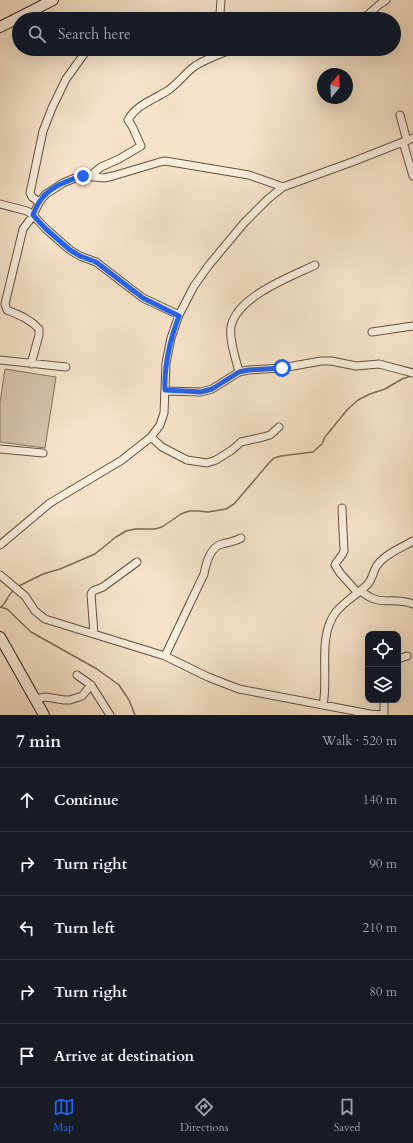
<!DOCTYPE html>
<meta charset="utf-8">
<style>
:root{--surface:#171b24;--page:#20242c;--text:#f1f3f6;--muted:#9ea1a6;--line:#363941;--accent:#2563eb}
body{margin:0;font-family:Cardo,serif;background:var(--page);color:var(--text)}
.controls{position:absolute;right:12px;bottom:12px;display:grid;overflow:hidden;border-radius:8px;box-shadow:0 4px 16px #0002}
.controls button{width:36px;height:36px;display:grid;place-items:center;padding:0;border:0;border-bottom:1px solid var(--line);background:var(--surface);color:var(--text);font:20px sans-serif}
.compass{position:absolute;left:317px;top:68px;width:36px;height:36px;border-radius:50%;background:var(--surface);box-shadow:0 4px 16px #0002;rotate:18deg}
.stop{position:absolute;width:12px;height:12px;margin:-9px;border:3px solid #2563eb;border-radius:50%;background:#fff}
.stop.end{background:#2563eb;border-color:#fff;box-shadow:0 1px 4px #0008}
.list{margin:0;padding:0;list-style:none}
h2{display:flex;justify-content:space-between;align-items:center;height:52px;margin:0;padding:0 16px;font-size:17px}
h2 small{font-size:13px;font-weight:400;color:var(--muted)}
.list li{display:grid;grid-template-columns:26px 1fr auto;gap:12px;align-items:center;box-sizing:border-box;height:64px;padding:0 16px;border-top:1px solid var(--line)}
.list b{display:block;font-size:15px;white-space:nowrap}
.list em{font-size:13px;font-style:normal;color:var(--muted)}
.icon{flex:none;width:22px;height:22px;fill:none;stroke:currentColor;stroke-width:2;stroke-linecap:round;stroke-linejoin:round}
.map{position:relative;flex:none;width:413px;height:715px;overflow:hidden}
.search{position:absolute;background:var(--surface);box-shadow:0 4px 16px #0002;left:12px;right:12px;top:12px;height:44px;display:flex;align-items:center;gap:10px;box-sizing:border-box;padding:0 14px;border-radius:22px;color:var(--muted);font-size:15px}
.sheet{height:372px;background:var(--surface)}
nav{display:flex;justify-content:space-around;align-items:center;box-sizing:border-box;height:56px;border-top:1px solid var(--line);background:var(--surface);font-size:11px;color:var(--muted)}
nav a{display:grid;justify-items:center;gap:2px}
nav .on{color:var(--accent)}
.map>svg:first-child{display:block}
.green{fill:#d5c2aa;stroke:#84715e}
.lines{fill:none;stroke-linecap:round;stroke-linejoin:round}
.stream{stroke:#7f6d5b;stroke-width:1.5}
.street-casing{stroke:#635140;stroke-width:9}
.secondary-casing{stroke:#322013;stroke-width:12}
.street{stroke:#f9eddc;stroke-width:7}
.secondary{stroke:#f9eddc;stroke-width:10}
.route{stroke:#2563eb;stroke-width:5}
</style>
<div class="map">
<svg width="413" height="715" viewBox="0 0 413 715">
<rect width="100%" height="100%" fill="#f6e3c9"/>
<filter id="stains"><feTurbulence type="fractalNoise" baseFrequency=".005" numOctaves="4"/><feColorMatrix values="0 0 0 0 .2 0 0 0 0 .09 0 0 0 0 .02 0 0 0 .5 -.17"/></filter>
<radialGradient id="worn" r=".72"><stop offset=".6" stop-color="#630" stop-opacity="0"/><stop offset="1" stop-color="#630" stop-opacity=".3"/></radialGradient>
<path class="green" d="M 5,369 L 56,377 L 45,448 L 0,442 L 0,403 Z"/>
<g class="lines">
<path class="stream" d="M 19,586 L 43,574 L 60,569 L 95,554 L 116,537 L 126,531 L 135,529 L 155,529 L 162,527 L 181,514 L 189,511 L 199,511 L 208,512 L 226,509 L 234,504 L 269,463 L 274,458 L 281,456 L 313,452 L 322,444 L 325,437 L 347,410 L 358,400 L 370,394 L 385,389 L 402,379 L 411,376
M 0,607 L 7,609 L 31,632 L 97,669 L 119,685 L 129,700 L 135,715
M 1,607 C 7,603 7,595 13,591"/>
<g class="street-casing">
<path id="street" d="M 221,0 L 220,13 L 222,19
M 363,19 L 380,4 L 386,0
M 400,115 L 407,141
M 403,142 L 413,176
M 90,176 L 101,167 L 119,159 L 141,146 L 132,126 L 128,120 C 136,105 153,100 167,91 C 178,84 185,73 195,66 C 206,59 218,55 230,50 L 229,49
M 39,202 L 32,197 L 30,193 L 43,131 L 52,108 L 66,79 L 84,54 L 85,49
M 0,204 L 27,211 L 33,215 L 46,229 L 70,250 L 80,256 L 96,262 L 143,298 L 179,315
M 372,332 L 413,326
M 0,360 L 66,367
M 31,364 L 39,335 L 39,329 C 30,319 19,315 7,310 L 5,304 L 23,229 L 32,217 L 40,201 L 46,194 L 63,183 L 75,178 L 83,176 L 104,178 L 113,176 L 160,162 L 165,161 L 249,175 L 283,187
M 239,372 C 236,359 229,341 231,327 C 236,297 290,277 315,265
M 165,391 L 201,392 L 212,389 L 239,372 L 248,370 L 282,368 L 321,361 L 331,361 L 356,366 L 379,364 L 413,373
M 151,437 L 162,447 L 187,460 L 207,463 L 216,460 L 232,450 L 241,442 L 263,437 L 270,435 L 279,427
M 0,449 L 43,453
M 342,508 L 344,551 C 342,557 337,560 335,565 L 340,573 L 358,593
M 0,545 L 50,503 L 122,460 L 151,437 L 160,425 L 164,413 L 166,363 L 171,338 L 179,315 L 194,286 L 209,265 L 244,223 L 268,199 L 283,187 L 352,162 L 413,138
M 0,575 L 25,596 L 35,611 L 45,619 L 165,656 L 208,677 L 239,689 L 370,714 L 384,715
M 361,591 C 381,608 391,596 413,604
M 94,634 L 91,594 L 93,591 L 103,587 L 137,562
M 165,656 L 204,574 C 206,563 210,547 222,544 C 229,542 234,542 241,538
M 398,659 L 407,656
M 77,675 L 91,685 L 110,715
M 35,699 L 46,697 L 64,700 L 70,700 L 82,696 L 91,685
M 323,705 C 329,677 317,636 336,612 C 345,601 358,594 368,584 C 372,579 373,573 376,567 C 383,555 401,548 413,541
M 384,715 L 384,700"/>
</g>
<g class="secondary-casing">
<path id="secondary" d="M 0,27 L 53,0
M 0,637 L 44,715"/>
</g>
<use href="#street" class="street"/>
<use href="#secondary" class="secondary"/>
</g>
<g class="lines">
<path class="route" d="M 83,176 C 68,180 49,187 40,201 C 37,205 35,210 33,215 L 46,229 L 70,250 L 80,256 L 96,262 L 143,298 L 179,316 C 170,340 164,364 165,390 L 201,392 L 212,389 L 239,372 L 248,370 L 282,368"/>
</g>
<rect width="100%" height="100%" filter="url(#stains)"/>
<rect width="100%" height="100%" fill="url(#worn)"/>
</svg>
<div class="controls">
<button><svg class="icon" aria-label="locate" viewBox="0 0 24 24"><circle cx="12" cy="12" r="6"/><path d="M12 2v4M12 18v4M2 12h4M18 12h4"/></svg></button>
<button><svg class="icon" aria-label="layers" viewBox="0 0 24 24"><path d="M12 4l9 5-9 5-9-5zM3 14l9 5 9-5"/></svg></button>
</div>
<svg class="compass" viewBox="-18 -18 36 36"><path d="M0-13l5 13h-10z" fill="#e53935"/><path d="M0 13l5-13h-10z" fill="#9ea1a6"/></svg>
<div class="stop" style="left:282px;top:368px"></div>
<div class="stop end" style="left:83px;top:176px"></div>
<div class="search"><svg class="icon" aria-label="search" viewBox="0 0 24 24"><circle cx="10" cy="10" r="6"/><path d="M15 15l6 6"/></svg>Search here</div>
</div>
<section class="sheet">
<h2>7 min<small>Walk · 520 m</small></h2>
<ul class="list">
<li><svg class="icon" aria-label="ahead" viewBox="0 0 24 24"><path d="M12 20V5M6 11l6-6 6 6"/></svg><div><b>Continue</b></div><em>140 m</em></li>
<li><svg class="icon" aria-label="right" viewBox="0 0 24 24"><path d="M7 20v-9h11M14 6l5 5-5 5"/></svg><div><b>Turn right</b></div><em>90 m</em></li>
<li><svg class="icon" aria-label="left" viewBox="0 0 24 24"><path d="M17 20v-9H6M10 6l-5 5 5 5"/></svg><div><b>Turn left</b></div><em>210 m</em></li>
<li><svg class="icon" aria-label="right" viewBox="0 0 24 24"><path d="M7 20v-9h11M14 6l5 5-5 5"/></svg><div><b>Turn right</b></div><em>80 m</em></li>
<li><svg class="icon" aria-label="arrive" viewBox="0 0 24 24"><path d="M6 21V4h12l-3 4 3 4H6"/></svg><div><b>Arrive at destination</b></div></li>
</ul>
</section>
<nav>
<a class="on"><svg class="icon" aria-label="map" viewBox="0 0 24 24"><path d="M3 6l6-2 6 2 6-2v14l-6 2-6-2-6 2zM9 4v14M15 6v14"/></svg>Map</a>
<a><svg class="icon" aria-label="directions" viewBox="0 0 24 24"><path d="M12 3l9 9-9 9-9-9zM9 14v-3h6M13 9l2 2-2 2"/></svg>Directions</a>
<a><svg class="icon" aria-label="saved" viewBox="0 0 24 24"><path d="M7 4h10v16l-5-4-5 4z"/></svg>Saved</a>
</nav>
